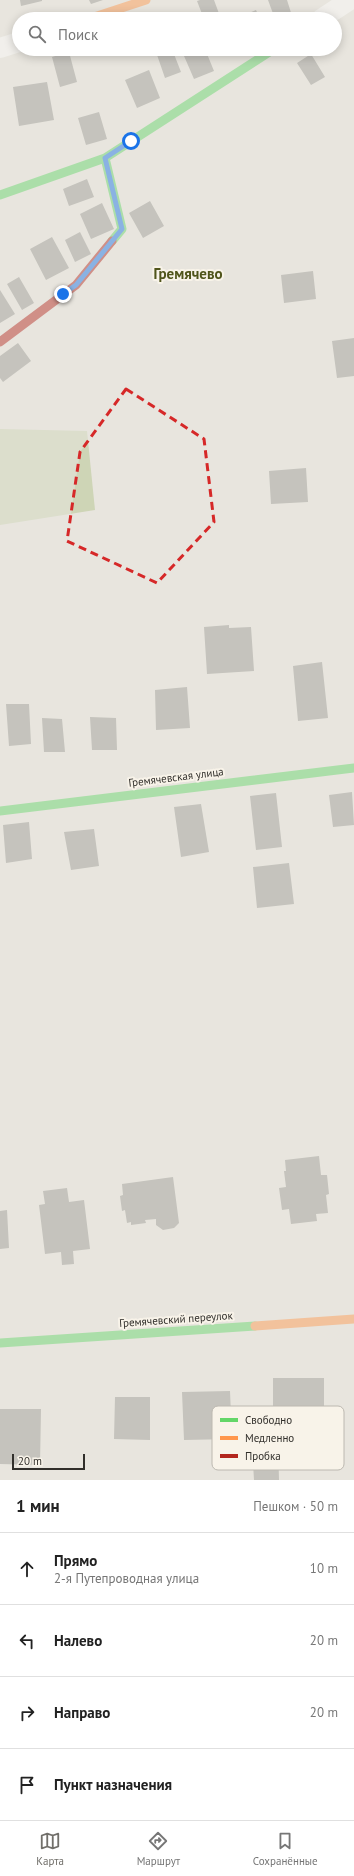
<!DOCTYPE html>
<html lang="ru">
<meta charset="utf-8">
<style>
:root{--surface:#fff;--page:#f2f2f2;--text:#222;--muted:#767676;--line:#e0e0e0;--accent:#716f6a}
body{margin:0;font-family:"PT Sans",sans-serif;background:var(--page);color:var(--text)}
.scale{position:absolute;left:12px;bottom:10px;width:73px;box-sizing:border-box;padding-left:4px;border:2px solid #312f2b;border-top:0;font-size:11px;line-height:14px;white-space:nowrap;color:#312f2b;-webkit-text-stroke:3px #f8f3e9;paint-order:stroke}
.stop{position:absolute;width:12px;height:12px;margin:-9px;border:3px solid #1a73e8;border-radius:50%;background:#fff}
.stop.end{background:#1a73e8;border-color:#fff;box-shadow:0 1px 4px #0008}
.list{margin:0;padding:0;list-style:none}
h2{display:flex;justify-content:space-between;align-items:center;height:52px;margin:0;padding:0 16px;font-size:17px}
h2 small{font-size:13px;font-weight:400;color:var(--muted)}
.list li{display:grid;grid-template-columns:26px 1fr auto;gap:12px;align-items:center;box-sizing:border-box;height:72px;padding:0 16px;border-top:1px solid var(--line)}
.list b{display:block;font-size:15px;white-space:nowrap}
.list p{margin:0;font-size:13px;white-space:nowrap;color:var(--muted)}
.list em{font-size:13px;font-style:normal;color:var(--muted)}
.icon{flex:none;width:22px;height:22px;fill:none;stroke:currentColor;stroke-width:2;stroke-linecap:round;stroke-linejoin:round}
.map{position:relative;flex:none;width:354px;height:1480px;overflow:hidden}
.search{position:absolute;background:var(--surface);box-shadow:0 2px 10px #0003;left:12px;right:12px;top:12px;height:44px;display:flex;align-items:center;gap:10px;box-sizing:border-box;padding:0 14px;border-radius:22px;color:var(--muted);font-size:15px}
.sheet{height:340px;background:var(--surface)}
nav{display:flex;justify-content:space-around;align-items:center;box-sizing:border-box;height:56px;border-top:1px solid var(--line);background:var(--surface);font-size:11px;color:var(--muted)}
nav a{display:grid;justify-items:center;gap:2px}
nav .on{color:var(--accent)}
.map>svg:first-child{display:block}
.green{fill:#ced5b6}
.building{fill:#9b9994}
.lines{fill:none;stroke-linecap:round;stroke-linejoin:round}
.street{stroke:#fcfbfa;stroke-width:20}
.fast{stroke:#63d668;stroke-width:9}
.slow{stroke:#ff974d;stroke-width:9}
.jam{stroke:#b3261e;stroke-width:9}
.route{stroke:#1a73e8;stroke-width:5}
.marked{fill:none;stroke:#d62828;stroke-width:3;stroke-dasharray:8 5;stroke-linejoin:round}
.labels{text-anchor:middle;stroke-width:4;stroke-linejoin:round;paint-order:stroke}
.street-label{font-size:11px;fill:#312f2b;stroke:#f8f3e9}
.district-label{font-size:15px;font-weight:bold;fill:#50551b;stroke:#f8f3e9}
.key{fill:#f8f3e9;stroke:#bcb8b0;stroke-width:1}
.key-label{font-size:11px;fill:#312f2b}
</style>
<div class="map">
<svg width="354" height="1480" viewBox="0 0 354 1480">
<rect width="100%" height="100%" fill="#e8e5de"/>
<path class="green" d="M 0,429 L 87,431 L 95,510 L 0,525 Z"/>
<path class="building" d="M 20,0 L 42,0 L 42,1 L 21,6 Z
M 89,0 L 103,0 L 91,4 Z
M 200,0 L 214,0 L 221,19 L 204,19 L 197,1 Z
M 268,0 L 287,0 L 293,19 L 275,19 Z
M 256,10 L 260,19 L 235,19 Z
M 164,49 L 172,49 L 181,72 L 165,78 L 156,52 Z
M 181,49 L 205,49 L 214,71 L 194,79 Z
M 69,52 L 77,82 L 60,87 L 52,57 Z
M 311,54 L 325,77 L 311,85 L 297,63 Z
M 149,70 L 160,98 L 137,108 L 125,80 Z
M 47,82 L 54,120 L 19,126 L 13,87 Z
M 99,112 L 107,139 L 86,145 L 78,118 Z
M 87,179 L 94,197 L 69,206 L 63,189 Z
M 150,201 L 164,226 L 143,238 L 129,213 Z
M 102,203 L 114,229 L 91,239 L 80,214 Z
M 80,232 L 91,254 L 75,262 L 65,240 Z
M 52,237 L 69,268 L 46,280 L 30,249 Z
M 313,271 L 316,299 L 284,303 L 281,275 Z
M 19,277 L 34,303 L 22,310 L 7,284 Z
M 0,290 L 15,314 L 0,323 Z
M 354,338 L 354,376 L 337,378 L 332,341 Z
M 18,343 L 31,361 L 3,382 L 0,378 L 0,356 Z
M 306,468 L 308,502 L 271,504 L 269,471 Z
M 229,625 L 229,628 L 251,627 L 254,671 L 207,674 L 204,627 Z
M 322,662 L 328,718 L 298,721 L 293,666 Z
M 187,687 L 190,728 L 156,730 L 155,690 Z
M 6,704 L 29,704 L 31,744 L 9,746 Z
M 90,717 L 116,718 L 117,750 L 92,750 Z
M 42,718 L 62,719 L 65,752 L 44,752 Z
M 352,792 L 354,825 L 333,827 L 329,795 Z
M 276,793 L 282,847 L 256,850 L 250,796 Z
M 201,804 L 209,852 L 181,857 L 174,807 Z
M 29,822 L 32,859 L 6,863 L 3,825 Z
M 94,829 L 99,866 L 71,870 L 64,832 Z
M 289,863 L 294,904 L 257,908 L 253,867 Z
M 319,1156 L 321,1175 L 327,1175 L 329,1194 L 326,1195 L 328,1213 L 316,1214 L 317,1221 L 291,1224 L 289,1209 L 282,1210 L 279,1188 L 286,1187 L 284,1171 L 286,1171 L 285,1160 Z
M 173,1177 L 179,1223 L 174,1228 L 163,1230 L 156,1225 L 156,1219 L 145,1220 L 146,1223 L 131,1225 L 131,1222 L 127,1223 L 125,1210 L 122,1211 L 120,1196 L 123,1195 L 122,1184 Z
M 67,1188 L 69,1202 L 84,1200 L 90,1249 L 73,1251 L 74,1264 L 62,1265 L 61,1252 L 45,1254 L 39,1205 L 45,1204 L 43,1191 Z
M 7,1210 L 9,1248 L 0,1249 L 0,1211 Z
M 273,1378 L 324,1378 L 324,1434 L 273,1434 Z
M 230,1391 L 232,1439 L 184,1440 L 182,1392 Z
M 115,1397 L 150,1397 L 150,1440 L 114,1439 Z
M 0,1409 L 41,1409 L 40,1465 L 0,1464 Z
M 264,1443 L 278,1443 L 279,1480 L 254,1480 L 252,1446 L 262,1446 Z"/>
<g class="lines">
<path class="street" d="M 321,19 L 350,0
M 0,48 L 19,42"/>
<path class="fast" d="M 105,158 L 122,229 L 112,241
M 0,195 L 105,158 L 274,49
M 0,811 L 354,768
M 0,1343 L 255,1326"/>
<path class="slow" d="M 88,19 L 146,0
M 255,1326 L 354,1319"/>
<path class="jam" d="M 0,342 L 76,285 L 112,241"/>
</g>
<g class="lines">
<path class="route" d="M 63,294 L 76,285 L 122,229 L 105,158 L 131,141"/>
</g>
<path d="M0 0H354V1480H0ZM 126,389 L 204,439 L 214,522 L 157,583 L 67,541 L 80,452 Z" fill="#e8e5de" fill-opacity=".55" fill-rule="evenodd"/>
<path class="marked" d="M 126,389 L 204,439 L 214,522 L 157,583 L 67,541 L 80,452 Z"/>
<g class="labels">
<g class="street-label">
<text transform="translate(176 777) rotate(-7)" y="4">Гремячевская улица</text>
<text transform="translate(176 1319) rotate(-4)" y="4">Гремячевский переулок</text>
</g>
<g class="district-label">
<text x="188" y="279">Гремячево</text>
</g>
</g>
<rect x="212" y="1406" width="132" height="64" rx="6" class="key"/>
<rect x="220" y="1418" width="18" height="4" fill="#63d668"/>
<rect x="220" y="1436" width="18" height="4" fill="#ff974d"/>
<rect x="220" y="1454" width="18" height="4" fill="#b3261e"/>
<g class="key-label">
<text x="245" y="1424">Свободно</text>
<text x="245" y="1442">Медленно</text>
<text x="245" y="1460">Пробка</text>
</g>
</svg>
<div class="scale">20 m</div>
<div class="stop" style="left:131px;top:141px"></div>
<div class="stop end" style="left:63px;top:294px"></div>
<div class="search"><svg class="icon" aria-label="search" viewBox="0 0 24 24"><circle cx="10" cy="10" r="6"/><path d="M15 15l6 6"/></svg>Поиск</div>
</div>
<section class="sheet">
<h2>1 мин<small>Пешком · 50 m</small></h2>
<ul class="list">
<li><svg class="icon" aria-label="ahead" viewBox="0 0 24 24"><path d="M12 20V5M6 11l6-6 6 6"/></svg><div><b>Прямо</b><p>2-я Путепроводная улица</p></div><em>10 m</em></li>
<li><svg class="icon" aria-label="left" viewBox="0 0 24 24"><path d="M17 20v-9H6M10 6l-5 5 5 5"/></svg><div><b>Налево</b></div><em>20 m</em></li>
<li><svg class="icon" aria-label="right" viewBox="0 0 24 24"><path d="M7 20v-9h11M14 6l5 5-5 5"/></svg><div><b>Направо</b></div><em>20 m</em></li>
<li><svg class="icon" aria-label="arrive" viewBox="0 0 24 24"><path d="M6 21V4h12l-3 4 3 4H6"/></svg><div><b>Пункт назначения</b></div></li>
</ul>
</section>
<nav>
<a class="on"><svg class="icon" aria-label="map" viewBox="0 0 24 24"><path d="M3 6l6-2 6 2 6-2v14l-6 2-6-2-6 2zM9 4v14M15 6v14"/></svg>Карта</a>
<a><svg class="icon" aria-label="directions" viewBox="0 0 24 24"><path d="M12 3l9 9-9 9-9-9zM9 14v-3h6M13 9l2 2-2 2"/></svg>Маршрут</a>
<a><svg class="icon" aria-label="saved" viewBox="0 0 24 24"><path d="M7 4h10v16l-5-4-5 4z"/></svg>Сохранённые</a>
</nav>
